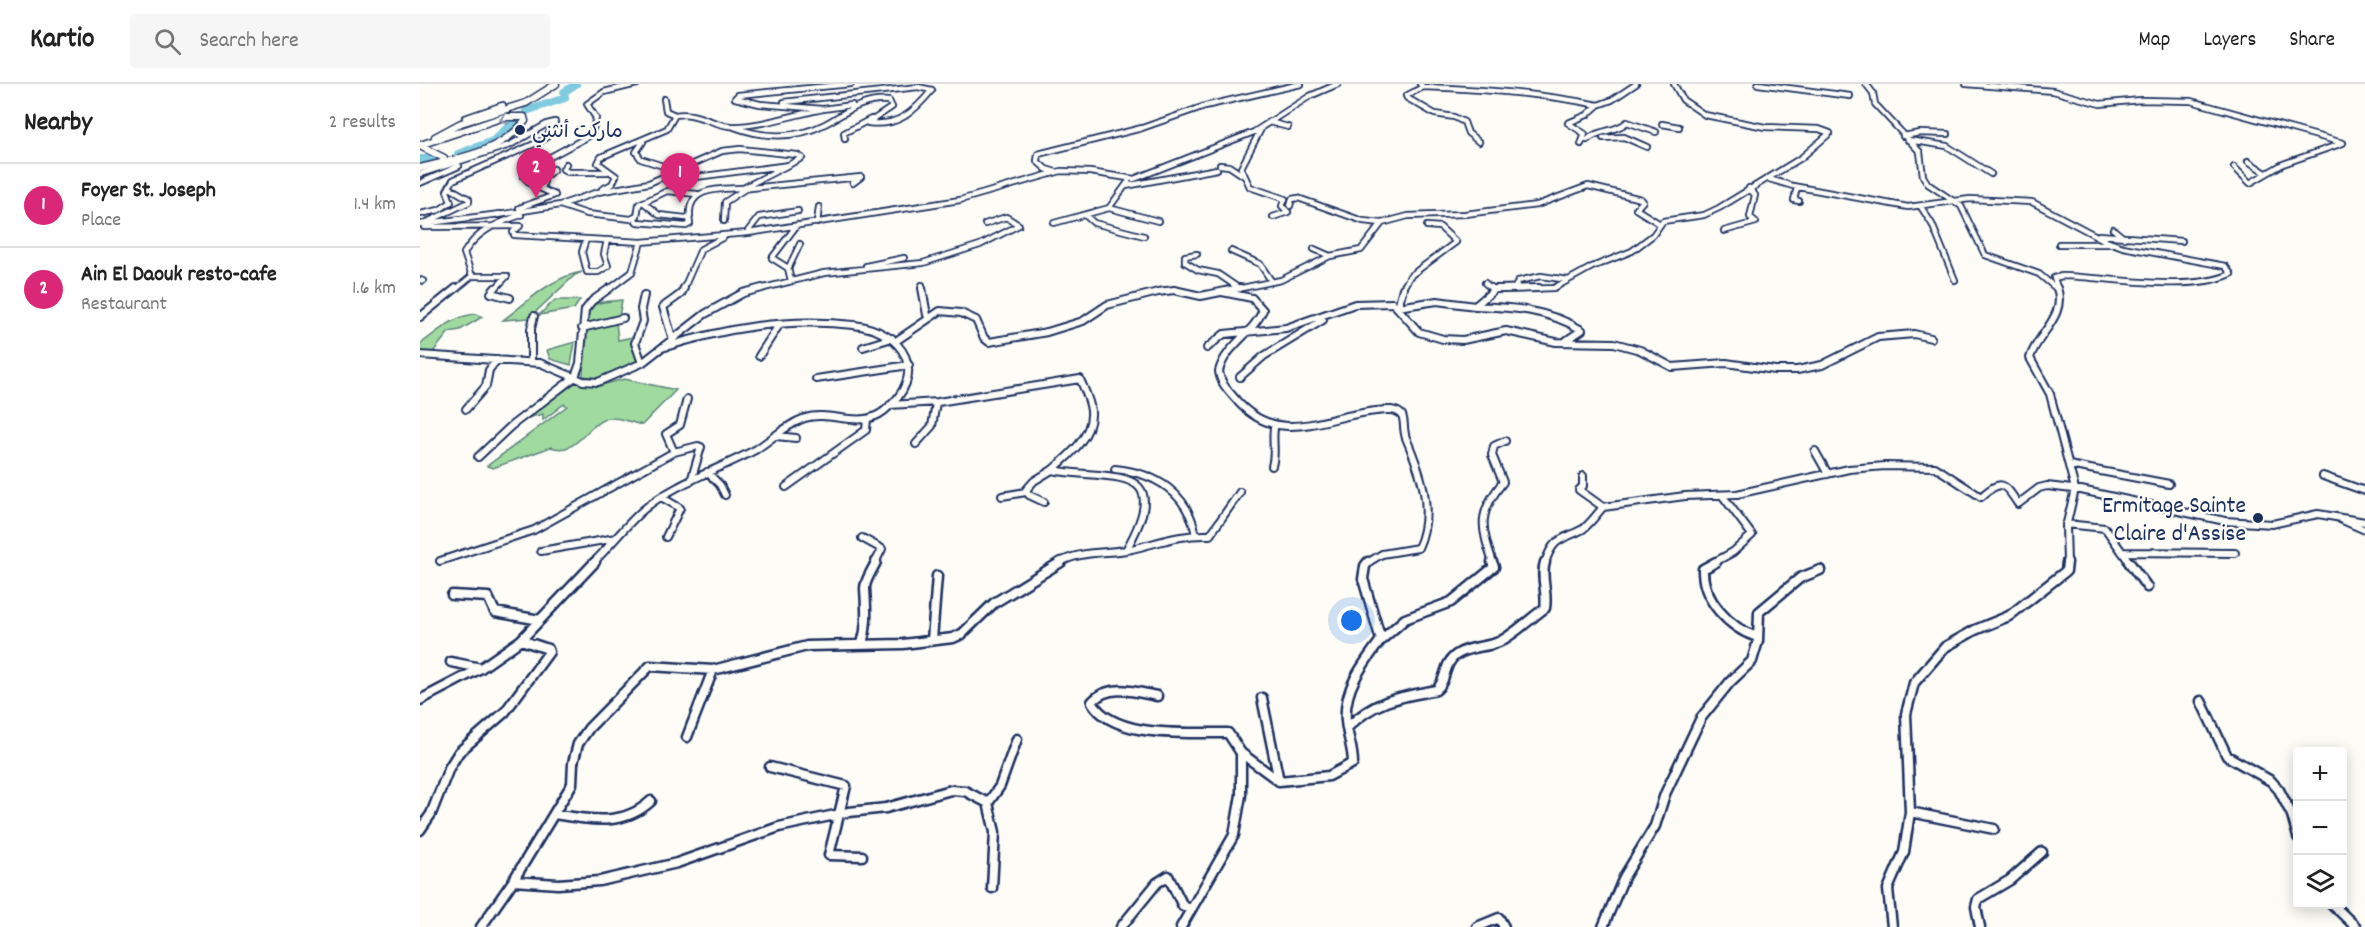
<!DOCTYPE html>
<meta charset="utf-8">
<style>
:root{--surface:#fff;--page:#f6f6f6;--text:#222;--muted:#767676;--line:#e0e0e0;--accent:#db2777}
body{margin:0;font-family:Dekko,"Playpen Sans Arabic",sans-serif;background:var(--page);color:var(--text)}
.controls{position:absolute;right:18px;bottom:18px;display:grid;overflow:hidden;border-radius:6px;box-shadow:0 3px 15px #0003}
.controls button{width:54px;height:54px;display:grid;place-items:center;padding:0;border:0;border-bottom:2px solid var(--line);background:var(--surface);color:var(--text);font:30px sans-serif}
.you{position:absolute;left:932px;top:537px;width:21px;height:21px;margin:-15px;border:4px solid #fff;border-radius:50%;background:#1a73e8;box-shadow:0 0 0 9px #1a73e833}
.badge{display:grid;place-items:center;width:39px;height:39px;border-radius:50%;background:var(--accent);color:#fff;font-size:20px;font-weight:700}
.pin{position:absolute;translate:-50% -50px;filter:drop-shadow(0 2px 3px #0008)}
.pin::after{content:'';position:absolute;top:32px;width:21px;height:18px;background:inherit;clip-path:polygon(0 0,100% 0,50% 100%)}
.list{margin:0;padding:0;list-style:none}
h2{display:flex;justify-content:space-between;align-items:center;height:78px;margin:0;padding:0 24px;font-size:26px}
h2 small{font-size:20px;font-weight:400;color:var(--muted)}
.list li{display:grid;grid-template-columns:39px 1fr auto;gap:18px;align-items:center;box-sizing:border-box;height:84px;padding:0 24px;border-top:2px solid var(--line)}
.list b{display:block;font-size:22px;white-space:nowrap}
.list p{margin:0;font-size:20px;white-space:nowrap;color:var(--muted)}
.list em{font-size:20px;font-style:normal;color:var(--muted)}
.icon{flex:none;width:33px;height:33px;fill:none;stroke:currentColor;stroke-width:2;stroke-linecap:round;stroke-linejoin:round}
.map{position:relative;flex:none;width:1945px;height:843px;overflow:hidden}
header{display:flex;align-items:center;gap:36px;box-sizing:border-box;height:84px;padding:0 30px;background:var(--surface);border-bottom:2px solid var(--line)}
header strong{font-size:28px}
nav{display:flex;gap:33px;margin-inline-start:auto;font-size:21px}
.search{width:420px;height:54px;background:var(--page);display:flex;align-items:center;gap:15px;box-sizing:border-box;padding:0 21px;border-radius:6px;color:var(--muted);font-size:22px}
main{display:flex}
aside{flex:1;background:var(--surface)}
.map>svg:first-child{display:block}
.green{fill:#a0da9f;stroke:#5e847e;stroke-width:1.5}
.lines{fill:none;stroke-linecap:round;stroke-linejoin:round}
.river{stroke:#80cae0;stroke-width:8}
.street-far2-casing{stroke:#1b2f5e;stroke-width:8}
.street-far1-casing{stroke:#1b2f5e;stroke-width:10}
.street-casing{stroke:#1b2f5e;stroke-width:13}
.secondary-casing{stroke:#1b2f5e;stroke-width:9}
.street-far2{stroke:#fdfcf7;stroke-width:4.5}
.street-far1{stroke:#fdfcf7;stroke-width:6}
.street{stroke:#fdfcf7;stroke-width:8}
.secondary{stroke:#fdfcf7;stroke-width:6}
.oneway{stroke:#8c96aa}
.poi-dot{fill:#1b2f5e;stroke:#fdfcf7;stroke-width:2}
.labels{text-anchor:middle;stroke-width:4.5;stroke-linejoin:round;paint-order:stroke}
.far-poi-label{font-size:20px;fill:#1b2f5e;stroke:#fdfcf7;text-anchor:start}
.poi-label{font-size:24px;fill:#1b2f5e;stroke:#fdfcf7;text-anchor:end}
</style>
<header>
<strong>Kartio</strong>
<div class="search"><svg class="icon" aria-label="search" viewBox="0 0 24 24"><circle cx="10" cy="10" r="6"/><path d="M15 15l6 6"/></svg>Search here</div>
<nav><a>Map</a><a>Layers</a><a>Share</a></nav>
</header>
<main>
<aside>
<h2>Nearby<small>2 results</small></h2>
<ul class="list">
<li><span class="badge">1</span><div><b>Foyer St. Joseph</b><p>Place</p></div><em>1.4 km</em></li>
<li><span class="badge">2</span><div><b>Ain El Daouk resto-cafe</b><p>Restaurant</p></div><em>1.6 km</em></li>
</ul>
</aside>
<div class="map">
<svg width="1945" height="843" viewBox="0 0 1945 843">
<rect width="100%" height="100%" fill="#fdfcf7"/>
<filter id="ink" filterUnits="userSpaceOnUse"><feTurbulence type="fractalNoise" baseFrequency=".0167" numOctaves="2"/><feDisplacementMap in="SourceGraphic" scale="12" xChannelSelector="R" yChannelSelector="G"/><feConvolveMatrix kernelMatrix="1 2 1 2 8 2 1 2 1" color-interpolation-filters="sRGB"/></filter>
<g filter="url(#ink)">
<path class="green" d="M 162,188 L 155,191 L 109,234 L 83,236 C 108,218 131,193 162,188 Z
M 135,216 L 160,216 L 154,225 L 119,231 Z
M 202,216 L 199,233 L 164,242 C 170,215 177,219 202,216 Z
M 57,230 L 62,233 L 40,246 L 29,248 L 13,268 L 0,268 L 0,260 C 19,247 34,231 57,230 Z
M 196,238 L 198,256 L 213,253 L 218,278 L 183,295 L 163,292 L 165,245 Z
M 155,258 L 151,281 L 130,275 L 127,266 Z
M 204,295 L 256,306 L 222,341 C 212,339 194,331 185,335 C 164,343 157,372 131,363 L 73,384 L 67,382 L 147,322 L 144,320 L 123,336 L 123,330 L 107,334 L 155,299 L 182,301 Z"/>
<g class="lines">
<path class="river" d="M 106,27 L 145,14 L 144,8 L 156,0
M 38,70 L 73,57 L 100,32
M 0,75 L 20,74"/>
<g class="street-far2-casing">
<path id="street-far2" d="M 1000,0 L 1003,3 C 1062,5 1120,9 1178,21
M 1338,0 L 1430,12
M 1446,0 L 1453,9 L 1455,20 L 1500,68 L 1503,92 L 1508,100 L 1541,122 L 1565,171 L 1619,190 L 1638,206
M 1546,0 L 1633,7 L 1680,20 L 1720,16 L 1771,17 L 1923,59 L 1863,80 L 1830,99 L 1814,83
M 1003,3 L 986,12 L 987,14 L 1015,30 L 1034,33 L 1044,38 L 1048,49 L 1059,58
M 244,15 L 246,27 L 255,31
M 403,25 L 432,21
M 48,37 L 45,34 L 83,21
M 849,38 L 868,43
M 1242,40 L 1259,43
M 314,43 C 344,54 376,55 405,40 C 427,28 442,15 469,17 L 472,23 L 448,39 C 478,43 494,28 512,6 L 498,3 L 364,18
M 841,45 L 821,84 L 830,103 L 865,115 L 862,122 L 868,128 L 853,133
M 1483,52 L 1500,49 L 1528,50
M 1183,54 L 1204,53 L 1227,63
M 425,55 L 424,49 L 451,35
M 1167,56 C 1178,45 1195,49 1207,38 L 1236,48
M 1488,56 L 1527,62 L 1571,90
M 223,58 L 216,68 L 221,75 L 259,87
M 1161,60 L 1165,50 L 1148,39 L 1167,31 L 1178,21 L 1192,16 L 1216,0
M 1828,77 L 1846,89
M 146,80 L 143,85 L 148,88 L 187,88
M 800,81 L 809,82 L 824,92
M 636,88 L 626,85 L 617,77 L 618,70 L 722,44 L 785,22 L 881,0
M 0,90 L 90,61 L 127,40 L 135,38 L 127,53 L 121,57 L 33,96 L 27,107 L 31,118 L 19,126 L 0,130
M 261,95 L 369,81
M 1349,95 L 1373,102 L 1488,123 L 1550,115 L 1612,118 L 1686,157 L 1703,163 L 1805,182 L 1811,190 C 1769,209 1689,193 1642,192 L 1634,194 L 1637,203
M 246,96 L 261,95 L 252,98
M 0,99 L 39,82
M 706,102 L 797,85
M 1377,103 L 1374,116 L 1379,117
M 122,105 L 125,93 L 134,85
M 182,105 L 192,100 L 196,92 L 178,79 L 181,73 L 247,45 L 255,31 C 276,27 290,40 310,42 C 333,44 378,30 403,25 L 340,20 L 315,14 L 318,11 L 431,0
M 224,118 L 247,107 L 277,110
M 140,121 L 167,130 L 211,135 L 217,132 L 219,120 L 223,118 L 239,131 L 266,134 L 270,133 C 267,103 299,105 321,104
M 870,122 L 872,115 L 878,114 L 943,137 L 962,139
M 1501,123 L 1512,140 L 1535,196
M 99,124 L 135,111 L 111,100 L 104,93 L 104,87 L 171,51 L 176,34 L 167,20 L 184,8 L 217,0
M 689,124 L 738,137
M 78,131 L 140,121 L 178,108 L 229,99 L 302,67 L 320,65 L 377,71 L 382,74 L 321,105 L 441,93 L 433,99
M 666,132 L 674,139 L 724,152
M 214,134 L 217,138 L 266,142 L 270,140 L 269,133
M 304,137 L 305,118 L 325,105
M 7,138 L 49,118 L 49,115 L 30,104
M 397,139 L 399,123
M 634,139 L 689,124 L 708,98
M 0,140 L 80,130
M 4,143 L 100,142 L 93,148 L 94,151 L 221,158 L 328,149 L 540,116 L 641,87 L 670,88 L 714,95 L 834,48 L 890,12 L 918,0
M 1693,145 L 1704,154
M 328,147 L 339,133 L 378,127
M 1304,147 L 1336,138 L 1330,133 L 1335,111 L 1329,104
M 1679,151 L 1762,157
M 166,155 L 162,168 L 167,188 L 178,188 L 188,182 L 184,170 L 187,156
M 1639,160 L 1692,160
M 894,165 L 910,172
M 811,167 L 840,180 L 852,198
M 777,170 L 765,172 L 765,178 L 778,186 L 798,190 L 820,205
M 446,182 L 484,174
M 368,185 L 380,160
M 52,192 L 87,192 L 74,206
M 0,196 L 3,197
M 371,197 L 368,184 L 352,174 L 377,141
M 1065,199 L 1073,206
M 502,201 L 502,206
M 1095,204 L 1098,197 L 1121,192 L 1148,196
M 35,206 L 52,192 L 44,169 C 57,147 77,139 101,131
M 188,206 L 212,188 L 221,158
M 263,206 L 281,165 L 304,153
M 336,206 L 404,189 L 503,179 L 560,161 L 599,141 L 586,133 L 565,140
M 812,206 L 861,196 L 910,172 L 941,166 L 962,139 L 988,132 L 1045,130 L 1117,121 L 1168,102 L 1221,115 L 1223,117 L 1216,125 L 1240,140
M 982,206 L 990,192 L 1036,158 L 1020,143 L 1007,142
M 1074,206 L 1134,204 L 1172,183 L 1212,167 L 1233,151 L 1243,137 L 1284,131 L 1299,124 L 1381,74 L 1410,49 L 1399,45 L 1345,43 L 1285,31 L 1263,16 L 1254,0"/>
</g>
<g class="street-far1-casing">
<path id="street-far1" d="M 75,204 L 71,209 L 90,214
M 502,204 L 507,231
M 983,204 L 978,223 L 1017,217 L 1055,222 L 1075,205 L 1119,204
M 1071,204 L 1073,206
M 1637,204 C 1647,232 1617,250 1610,274 L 1630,310 L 1655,405 L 1646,443 L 1647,479
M 802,208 L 832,214 L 843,226 C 833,250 806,261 799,287 C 800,300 810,308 818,318 C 860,363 904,332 956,327 C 965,326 975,324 982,331 C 985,338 983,346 986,354 C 1001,389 1015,427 998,464 L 962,470 L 947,479
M 1055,222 C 1094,223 1128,226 1162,246 L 1147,256
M 0,233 L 36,204
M 162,244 L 203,234
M 253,256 L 243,223 L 261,210 L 264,204
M 476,257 L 520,227 L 541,229 L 556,236 L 564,254 L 569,258 L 627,248 L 663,237 L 687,221 L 738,208 L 754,206 L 781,212 L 820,204
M 443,263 L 472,254
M 787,264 L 804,250 L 866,244 L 935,220 L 973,219 L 999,248 L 1023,255 L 1043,256 L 1086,247 L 1136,258 L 1194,259 L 1220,266 L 1252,283 L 1306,279 L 1355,286 L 1377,286 L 1402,281 L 1458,253 L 1494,250 L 1511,254
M 0,271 L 120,279 L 163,297 L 178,298 L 222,279 L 285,230 L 323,209 L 342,204
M 339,272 L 359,241
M 111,278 L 111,245 L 114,232
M 222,279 L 215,259 L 223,237 L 221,225 L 224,211
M 820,293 L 844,272 L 903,236
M 396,295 L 489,281
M 470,321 L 518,318 L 660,295 C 664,305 670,316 671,327 C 673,352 649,372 632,386 C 692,397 756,378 706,466
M 46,325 L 66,302 L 69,286 L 77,276
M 356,352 L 376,354
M 496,360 L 512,342 L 516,319
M 1395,367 L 1408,390
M 254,368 L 246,350 L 260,341 L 267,315
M 58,373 L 91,342 L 155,293 L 160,279 L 165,226 L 172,217 L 190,204
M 1649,381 L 1749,400
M 852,382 C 856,368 852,358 854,344
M 695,385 C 736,389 768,409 776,451
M 287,388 L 300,401 L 305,411
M 1163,392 L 1163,402 L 1159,406 L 1183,423
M 1903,392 L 1945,407
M 366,403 L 446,346 L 447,335
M 582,412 L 606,408
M 241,413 L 260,424 L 246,453
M 624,418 L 609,411 L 606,406 L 614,397 L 632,386
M 1920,435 L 1945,446
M 1646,440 L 1685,444 L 1710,479
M 442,454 L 462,465 L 455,479
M 121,467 L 196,454
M 1702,468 L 1815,469
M 20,477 L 114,446 L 254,368 L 278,362 L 281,363 L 271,397
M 173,479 C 190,462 205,442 223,426 C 251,401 302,384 335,366 C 351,356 367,340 385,334 C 411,326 440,346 464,327 C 510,291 485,247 434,241 C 368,233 305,244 242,264
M 639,479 C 660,466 688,470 712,465 C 741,458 760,450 790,451 L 820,408
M 1073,479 C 1061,442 1057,430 1083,398 L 1072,371 L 1074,362 L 1085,357
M 1125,479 C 1134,452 1141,457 1163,445 C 1170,440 1177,430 1183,423 L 1265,412 L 1317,410 L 1429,385 L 1465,382 L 1515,383 L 1561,413 C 1581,395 1584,398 1598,420 L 1619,404 L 1627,402 L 1661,406 L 1805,437 L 1852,440 L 1898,430 L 1945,438
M 1293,479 L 1313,468 L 1332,451 L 1302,411"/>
</g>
<g class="street-casing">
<path id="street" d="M 1296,478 L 1283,485 C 1282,515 1309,544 1337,553
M 1709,478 L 1727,503
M 32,511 L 68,513 L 75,528 L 120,536
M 512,556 L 517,492
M 961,556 L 985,535 L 1031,518 L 1074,483 L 1072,478
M 442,560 C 448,540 446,524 445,504 C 445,496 453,485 456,478
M 31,578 L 61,584
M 737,612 C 716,608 688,599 672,618 C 694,656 769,648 808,649 L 821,669
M 842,614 L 859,697
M 0,616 L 61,584 L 101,556 L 175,478
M 1781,617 L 1807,672 L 1851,697 L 1859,706 L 1872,731 L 1878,753
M 928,643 C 955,616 980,613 1016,606 C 1027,597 1023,580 1036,571 C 1050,562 1061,564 1076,559 C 1089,555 1112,533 1125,524 C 1128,508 1120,493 1125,478
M 267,653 L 293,586
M 350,683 L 426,702 L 409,771 L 442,772
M 568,719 L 580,702 L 597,655
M 1490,728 L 1574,745
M 134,730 C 169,736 203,743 231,717
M 0,746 L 11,730 L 29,684 L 39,668 L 85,628 L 129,568 L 128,565 L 101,556
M 93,797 L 138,800 L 180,797 L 257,779 L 359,743 L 429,728 L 466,724 L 531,706 L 545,707 L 568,719 L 575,748 L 572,804
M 1912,820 L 1936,843
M 61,843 L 93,797 L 152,700 L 153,679 L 158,660 L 169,644 L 230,582 L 293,586 L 387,562 L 483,560 L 533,554 L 542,550 L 574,519 L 641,478
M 701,843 L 737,799 L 748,792 L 763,822 L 768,824
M 761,843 L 814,751 L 821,711 L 821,669 L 859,697 L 909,692 L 933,679 C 933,664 927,651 926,637 C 923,605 943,580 961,556 L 943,495 L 945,482 L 948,478
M 1057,843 L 1079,834 L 1084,843
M 1183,843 L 1204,793 L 1235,742 L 1245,710 L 1281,634 L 1310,598 L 1332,577 L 1338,557 L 1339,528 L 1380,494 L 1400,486
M 1472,843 L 1468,805 L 1484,768 L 1490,728 L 1486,630 L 1494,599 L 1525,563 L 1555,546 L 1589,532 L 1646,487 L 1647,478
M 1560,843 L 1556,823 L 1558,815 L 1590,796 L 1622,768"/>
</g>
<g class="secondary-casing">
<path id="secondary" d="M 15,53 L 41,39 L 106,19 L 136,0
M 0,61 L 84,33 L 104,33 L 105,37 C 81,68 37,75 0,84
M 0,62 L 24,74 L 23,77"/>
</g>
<use href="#street-far2" class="street-far2"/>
<use href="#street-far1" class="street-far1"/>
<use href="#street" class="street"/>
<use href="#secondary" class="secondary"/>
</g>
<defs><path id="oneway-chevron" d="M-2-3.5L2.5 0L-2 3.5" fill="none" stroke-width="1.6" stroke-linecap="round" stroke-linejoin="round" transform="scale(1.5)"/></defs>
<use class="oneway" href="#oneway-chevron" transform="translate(84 35) rotate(168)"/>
</g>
<g class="poi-dot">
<circle cx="100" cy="46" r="6"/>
<circle cx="1838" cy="434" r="6"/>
</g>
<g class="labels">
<g class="far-poi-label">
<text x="112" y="53">ماركت أنثني</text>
</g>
<g class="poi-label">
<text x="1826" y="428">Ermitage Sainte<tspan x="1826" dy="28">Claire d'Assise</tspan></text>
</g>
</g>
</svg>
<div class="controls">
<button>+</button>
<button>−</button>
<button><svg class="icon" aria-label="layers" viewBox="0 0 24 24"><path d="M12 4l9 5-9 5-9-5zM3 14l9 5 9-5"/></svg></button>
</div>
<div class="you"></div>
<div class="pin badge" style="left:260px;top:119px">1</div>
<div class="pin badge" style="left:116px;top:114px">2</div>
</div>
</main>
